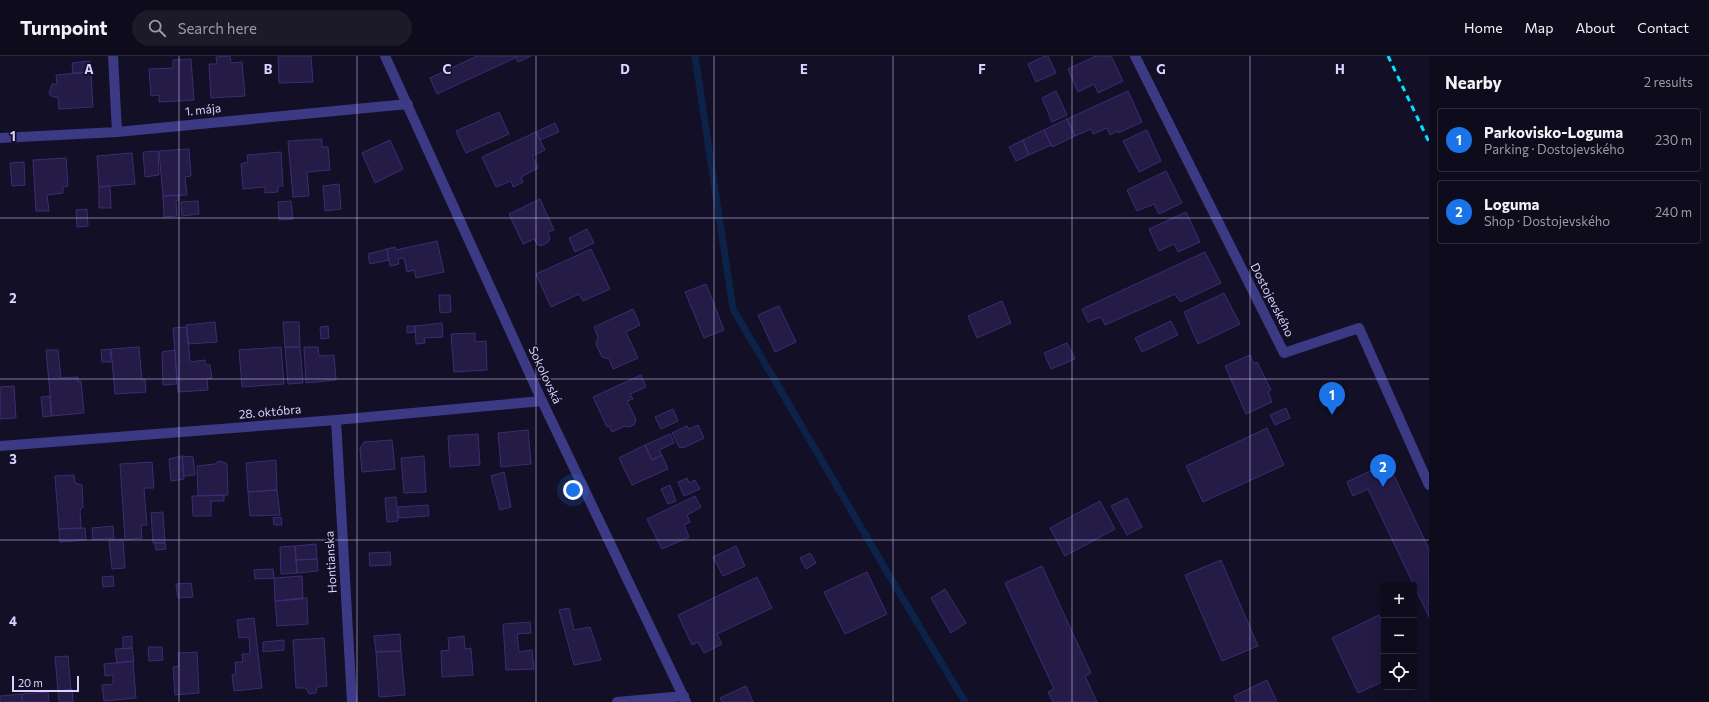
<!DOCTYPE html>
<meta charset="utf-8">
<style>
:root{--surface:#0e0b1c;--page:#1c1929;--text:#f1f3f6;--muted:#9b9ba3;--line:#2e2b3b;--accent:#1a73e8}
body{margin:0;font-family:Commissioner,sans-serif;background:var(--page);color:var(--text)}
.controls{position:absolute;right:12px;bottom:12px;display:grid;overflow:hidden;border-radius:4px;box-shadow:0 2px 10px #0003}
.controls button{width:36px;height:36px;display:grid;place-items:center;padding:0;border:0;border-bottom:1px solid var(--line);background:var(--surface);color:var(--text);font:20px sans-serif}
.scale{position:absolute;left:12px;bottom:10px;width:67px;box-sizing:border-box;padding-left:4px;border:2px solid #d9d4ff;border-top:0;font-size:11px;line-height:14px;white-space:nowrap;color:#d9d4ff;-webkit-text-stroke:3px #130f26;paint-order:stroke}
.you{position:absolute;left:573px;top:434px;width:14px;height:14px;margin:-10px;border:3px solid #fff;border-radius:50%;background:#1a73e8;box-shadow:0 0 0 6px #1a73e833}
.badge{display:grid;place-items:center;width:26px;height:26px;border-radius:50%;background:var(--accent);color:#fff;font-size:13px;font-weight:700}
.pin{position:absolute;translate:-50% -33px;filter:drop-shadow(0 1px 2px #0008)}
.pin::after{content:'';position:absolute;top:21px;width:14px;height:12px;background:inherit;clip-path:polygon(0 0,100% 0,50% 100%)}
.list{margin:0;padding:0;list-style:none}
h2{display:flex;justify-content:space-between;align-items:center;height:52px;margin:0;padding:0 16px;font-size:17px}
h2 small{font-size:13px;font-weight:400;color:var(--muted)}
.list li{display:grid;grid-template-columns:26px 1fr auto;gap:12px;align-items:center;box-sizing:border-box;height:64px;margin:0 8px 8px;padding:0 8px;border:1px solid var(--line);border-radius:4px}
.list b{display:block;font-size:15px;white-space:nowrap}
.list p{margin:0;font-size:13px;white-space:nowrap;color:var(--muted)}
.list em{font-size:13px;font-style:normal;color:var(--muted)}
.icon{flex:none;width:22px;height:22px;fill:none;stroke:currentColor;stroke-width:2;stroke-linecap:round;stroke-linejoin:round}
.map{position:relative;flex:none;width:1429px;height:646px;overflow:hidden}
header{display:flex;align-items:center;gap:24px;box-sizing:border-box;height:56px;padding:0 20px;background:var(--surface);border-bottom:1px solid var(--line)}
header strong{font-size:19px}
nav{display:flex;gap:22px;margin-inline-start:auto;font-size:14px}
.search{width:280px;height:36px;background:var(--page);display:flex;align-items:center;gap:10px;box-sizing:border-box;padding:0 14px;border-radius:22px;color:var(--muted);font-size:15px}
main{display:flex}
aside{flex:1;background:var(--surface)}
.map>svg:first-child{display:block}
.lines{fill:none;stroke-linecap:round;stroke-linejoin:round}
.stream{stroke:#0c2248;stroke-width:7}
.building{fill:#241b47;stroke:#3b2d73}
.minor{stroke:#3d3a85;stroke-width:10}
.rail{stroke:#00e5ff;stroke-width:3;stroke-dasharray:6 5;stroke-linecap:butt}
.grid{fill:none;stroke:#d9d4ff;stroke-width:1;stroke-opacity:0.55}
.labels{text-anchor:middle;stroke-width:3.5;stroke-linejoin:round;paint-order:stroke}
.street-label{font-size:12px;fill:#d9d4ff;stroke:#130f26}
.grid-label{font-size:13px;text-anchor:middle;font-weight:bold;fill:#d9d4ff;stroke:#130f26;stroke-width:3.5;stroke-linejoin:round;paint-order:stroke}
</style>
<header>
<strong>Turnpoint</strong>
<div class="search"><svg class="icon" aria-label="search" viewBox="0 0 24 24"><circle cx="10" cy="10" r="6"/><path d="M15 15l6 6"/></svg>Search here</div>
<nav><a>Home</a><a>Map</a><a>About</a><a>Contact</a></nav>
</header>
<main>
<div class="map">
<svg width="1429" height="646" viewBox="0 0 1429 646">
<rect width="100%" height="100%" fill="#130f26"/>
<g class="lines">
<path class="stream" d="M 695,0 L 733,253 L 903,543 L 965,646"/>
</g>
<path class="building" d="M 230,0 L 231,7 L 242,6 L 245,40 L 211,42 L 209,8 L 217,8 L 216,1 Z
M 278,0 L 311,0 L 313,26 L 279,27 Z
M 477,0 L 514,0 L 515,2 L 437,38 L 430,22 Z
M 515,0 L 531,0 L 518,6 Z
M 1045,0 L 1048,0 L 1056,17 L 1036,26 L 1028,8 Z
M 1096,0 L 1111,0 L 1123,25 L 1098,37 L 1094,28 L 1078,36 L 1068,13 Z
M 191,3 L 194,44 L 159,46 L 159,39 L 151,40 L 149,13 L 173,12 L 173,4 Z
M 90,5 L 91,16 L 73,17 L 72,7 Z
M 91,16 L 93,51 L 59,53 L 58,41 L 53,41 L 49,38 L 52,28 L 57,28 L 56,19 Z
M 1056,35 L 1067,59 L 1052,66 L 1042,42 Z
M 1128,35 L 1142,66 L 1118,77 L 1117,75 L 1110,79 L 1107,72 L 1093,78 L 1091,73 L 1075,80 L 1067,63 Z
M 499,56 L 509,78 L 466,97 L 456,75 Z
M 1067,63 L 1075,80 L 1052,91 L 1044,74 Z
M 555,67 L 559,76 L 540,84 L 536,76 Z
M 1044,74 L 1051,89 L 1029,99 L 1023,84 Z
M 1147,74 L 1161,105 L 1139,116 L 1123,85 Z
M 536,76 L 545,94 L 532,100 L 538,112 L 521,121 L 523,126 L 513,131 L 511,125 L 496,131 L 482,101 Z
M 322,83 L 322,91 L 328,91 L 330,114 L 307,116 L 309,140 L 293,141 L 288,85 Z
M 390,84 L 403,113 L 375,127 L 362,97 Z
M 1023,84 L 1029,99 L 1016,105 L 1009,91 Z
M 189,93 L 191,120 L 185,121 L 187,139 L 163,140 L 159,95 Z
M 158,95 L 159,119 L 145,121 L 143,96 Z
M 281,96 L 283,130 L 278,130 L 278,136 L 265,137 L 265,131 L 243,133 L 241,108 L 248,106 L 247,99 Z
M 132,97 L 135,128 L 99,131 L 97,100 Z
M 66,102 L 68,130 L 63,131 L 63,137 L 47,139 L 49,155 L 36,155 L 33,104 Z
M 24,106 L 25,129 L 12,130 L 10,107 Z
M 1166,115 L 1182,147 L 1159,158 L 1154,148 L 1137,155 L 1127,134 Z
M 339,128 L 341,153 L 325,155 L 323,130 Z
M 110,130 L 111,152 L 99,152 L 99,131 Z
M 178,139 L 179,144 L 176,145 L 177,160 L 164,161 L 163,140 Z
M 540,143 L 554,174 L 548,176 L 550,182 L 548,186 L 541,190 L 537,188 L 534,183 L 523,188 L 509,158 Z
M 198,145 L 199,158 L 182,160 L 181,146 Z
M 291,145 L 293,163 L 279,164 L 278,146 Z
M 87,153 L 88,170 L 77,171 L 76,154 Z
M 1186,156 L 1200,186 L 1178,196 L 1174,188 L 1159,195 L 1149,173 Z
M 587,173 L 594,187 L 575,196 L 569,182 Z
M 437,185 L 444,216 L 416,222 L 414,214 L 407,216 L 404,202 L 398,203 L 399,208 L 390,210 L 387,193 L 395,191 L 396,194 Z
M 387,193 L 389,204 L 370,208 L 368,198 Z
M 591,193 L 610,233 L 583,245 L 579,238 L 551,251 L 536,218 Z
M 1205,196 L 1221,227 L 1180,246 L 1175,238 L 1105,269 L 1101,261 L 1088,266 L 1082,253 Z
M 706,228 L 724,274 L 704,282 L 685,236 Z
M 1224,237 L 1240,268 L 1198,288 L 1184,256 Z
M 439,239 L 450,239 L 451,256 L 440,257 Z
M 1002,245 L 1011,267 L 977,282 L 968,260 Z
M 779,250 L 796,286 L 775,296 L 758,259 Z
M 633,253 L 640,269 L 626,276 L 638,302 L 613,313 L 609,303 L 602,301 L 596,288 L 598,281 L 594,271 Z
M 1171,265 L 1178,279 L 1142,296 L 1135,282 Z
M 215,266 L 217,286 L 188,288 L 186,269 Z
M 283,266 L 299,266 L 300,291 L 285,291 Z
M 442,267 L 443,281 L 424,282 L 425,287 L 416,288 L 415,270 Z
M 328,270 L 329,282 L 321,283 L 320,271 Z
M 407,270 L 415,270 L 415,276 L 407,277 Z
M 187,271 L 190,306 L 205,304 L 206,309 L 210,309 L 212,322 L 207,323 L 208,334 L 178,336 L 173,272 Z
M 475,277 L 475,286 L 486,285 L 487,314 L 454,316 L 451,278 Z
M 1067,287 L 1075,303 L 1051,313 L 1044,297 Z
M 139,291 L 142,324 L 145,323 L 146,336 L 115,338 L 111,293 Z
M 281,291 L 284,328 L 242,331 L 239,294 Z
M 285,291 L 300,291 L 303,327 L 288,328 Z
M 304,291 L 318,291 L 319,300 L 334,299 L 336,324 L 306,327 Z
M 110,293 L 111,306 L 102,306 L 101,294 Z
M 46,294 L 58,294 L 61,322 L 78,321 L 78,326 L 81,325 L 84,357 L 52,360 Z
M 175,294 L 177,328 L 163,329 L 162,296 Z
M 1250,299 L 1254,308 L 1257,306 L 1271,334 L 1268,336 L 1272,346 L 1246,358 L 1225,310 Z
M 641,319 L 646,331 L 630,338 L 633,343 L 627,345 L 636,364 L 634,369 L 629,371 L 625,370 L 612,376 L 609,370 L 607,371 L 593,341 Z
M 14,330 L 16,362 L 0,363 L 0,331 Z
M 50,340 L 51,360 L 43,361 L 41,341 Z
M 1286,352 L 1290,362 L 1275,369 L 1270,359 Z
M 673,353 L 678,365 L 661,373 L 655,361 Z
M 698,369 L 704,382 L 683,392 L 679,391 L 672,377 L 687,370 L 689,373 Z
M 1267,372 L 1284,409 L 1203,446 L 1186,410 Z
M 528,374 L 531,408 L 501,411 L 498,377 Z
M 478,378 L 480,409 L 450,411 L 448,380 Z
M 670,378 L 674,387 L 659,394 L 662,399 L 652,404 L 645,389 Z
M 392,384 L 395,413 L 362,416 L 360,392 L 364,386 Z
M 645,389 L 652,404 L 662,399 L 668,413 L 632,429 L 619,402 Z
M 182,400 L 184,423 L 171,425 L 169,403 Z
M 182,400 L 193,401 L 195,419 L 184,420 Z
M 424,400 L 426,436 L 404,437 L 401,402 Z
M 276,404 L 277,434 L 248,436 L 246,407 Z
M 219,405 L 226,407 L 227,409 L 228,439 L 198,440 L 197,410 L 215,408 Z
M 1387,405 L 1429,493 L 1429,561 L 1368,433 L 1353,440 L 1347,426 L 1381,410 Z
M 152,406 L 154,432 L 144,432 L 147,469 L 141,469 L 142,482 L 125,484 L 120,408 Z
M 504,416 L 511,451 L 500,454 L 491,420 Z
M 74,419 L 75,427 L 82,429 L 83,451 L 80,454 L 81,472 L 59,473 L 55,420 Z
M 687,422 L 689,427 L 695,424 L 700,433 L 684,440 L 678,426 Z
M 670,429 L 676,445 L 668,448 L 661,433 Z
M 277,434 L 280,459 L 250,460 L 248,436 Z
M 224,439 L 224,445 L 211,445 L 211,460 L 193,460 L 192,440 Z
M 695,440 L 701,451 L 687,459 L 690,466 L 684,469 L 689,481 L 662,493 L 647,463 Z
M 396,441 L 398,465 L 387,466 L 385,442 Z
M 1127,442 L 1142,471 L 1127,479 L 1111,450 Z
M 1100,445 L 1115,473 L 1065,500 L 1050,472 Z
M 428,449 L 429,460 L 399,462 L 398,451 Z
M 163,456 L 165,487 L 153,487 L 151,457 Z
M 281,461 L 282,469 L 274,469 L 273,462 Z
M 113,470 L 114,482 L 93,484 L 92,472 Z
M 85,472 L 86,484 L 60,486 L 59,473 Z
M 123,483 L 125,512 L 112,513 L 109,484 Z
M 155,487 L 165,487 L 166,493 L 156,494 Z
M 316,488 L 317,503 L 296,504 L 295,490 Z
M 295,490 L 297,517 L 281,518 L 280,491 Z
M 736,490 L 745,510 L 723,520 L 713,501 Z
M 390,496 L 391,509 L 370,510 L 369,497 Z
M 810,497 L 816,507 L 806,513 L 800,502 Z
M 317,503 L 318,515 L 297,517 L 296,504 Z
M 1221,504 L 1258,590 L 1222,605 L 1185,519 Z
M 1042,510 L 1091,617 L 1085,620 L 1097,646 L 1053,646 L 1048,636 L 1054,633 L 1005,527 Z
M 273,513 L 274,522 L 255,523 L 254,514 Z
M 867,516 L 887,558 L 845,578 L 824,536 Z
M 113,520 L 114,530 L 103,531 L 102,521 Z
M 302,520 L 303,543 L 275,545 L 274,522 Z
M 757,521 L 772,552 L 717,578 L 722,588 L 704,597 L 698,586 L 692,589 L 678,559 Z
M 191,527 L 193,541 L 178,542 L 176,528 Z
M 945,533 L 966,567 L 951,577 L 931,542 Z
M 303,542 L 307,542 L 308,568 L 277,570 L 275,545 Z
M 569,552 L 574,574 L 590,571 L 601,604 L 574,609 L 559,554 Z
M 1379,559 L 1384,571 L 1384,625 L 1358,637 L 1332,582 Z
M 254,562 L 262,632 L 234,635 L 232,619 L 236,618 L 235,606 L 243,606 L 242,598 L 250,598 L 249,581 L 239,582 L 237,564 Z
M 530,566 L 531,577 L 517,578 L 519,596 L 532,594 L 534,613 L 506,614 L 503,568 Z
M 400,578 L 401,595 L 376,596 L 374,580 Z
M 132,580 L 132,592 L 123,593 L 123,581 Z
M 464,580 L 465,593 L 471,592 L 473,619 L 442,621 L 441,595 L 449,594 L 448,582 Z
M 324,582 L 327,630 L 317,631 L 316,637 L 309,638 L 306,632 L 296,632 L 293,584 Z
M 284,584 L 284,594 L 263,596 L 263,586 Z
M 148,591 L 162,591 L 163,604 L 149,605 Z
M 132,592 L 134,605 L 117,607 L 115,593 Z
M 401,595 L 405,639 L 379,641 L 376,596 Z
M 197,596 L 199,637 L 175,639 L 173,611 L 179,610 L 178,597 Z
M 68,600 L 71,634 L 58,635 L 55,601 Z
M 133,605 L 136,642 L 104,645 L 102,629 L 113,628 L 113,619 L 105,620 L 104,608 Z
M 1267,624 L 1277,646 L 1236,646 L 1234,640 Z
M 746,630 L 753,646 L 722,646 L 720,642 Z
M 72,633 L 73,646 L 59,646 L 58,635 Z
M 48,636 L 49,646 L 22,646 L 22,638 Z
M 22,638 L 22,646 L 0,646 L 0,640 Z"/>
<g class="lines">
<path class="minor" d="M 113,0 L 117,76
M 385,0 L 542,345 L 686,646
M 1135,0 L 1284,297 L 1359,272 L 1429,429
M 0,82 L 117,76 L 408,48
M 336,364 L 352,646
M 0,390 L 336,364 L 542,345
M 617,646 L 684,640"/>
<path class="rail" d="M 1388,0 L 1429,86"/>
</g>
<path class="grid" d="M 179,0 L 179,646M 357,0 L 357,646M 536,0 L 536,646M 714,0 L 714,646M 893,0 L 893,646M 1072,0 L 1072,646M 1250,0 L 1250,646M 0,162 L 1429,162M 0,323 L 1429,323M 0,484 L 1429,484"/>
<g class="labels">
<g class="street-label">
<text transform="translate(203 54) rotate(-6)" y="4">1. mája</text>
<text transform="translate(1272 244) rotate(63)" y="4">Dostojevského</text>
<text transform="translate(545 319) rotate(65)" y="4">Sokolovská</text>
<text transform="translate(270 356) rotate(-5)" y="4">28. októbra</text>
<text transform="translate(331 506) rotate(-93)" y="4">Hontianska</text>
</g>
</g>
<g class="grid-label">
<text x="89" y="18">A</text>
<text x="268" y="18">B</text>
<text x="447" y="18">C</text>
<text x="625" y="18">D</text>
<text x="804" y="18">E</text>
<text x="982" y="18">F</text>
<text x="1161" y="18">G</text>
<text x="1340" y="18">H</text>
<text x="13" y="85">1</text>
<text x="13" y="247">2</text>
<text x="13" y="408">3</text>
<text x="13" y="570">4</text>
</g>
</svg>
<div class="controls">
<button>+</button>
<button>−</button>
<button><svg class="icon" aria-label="locate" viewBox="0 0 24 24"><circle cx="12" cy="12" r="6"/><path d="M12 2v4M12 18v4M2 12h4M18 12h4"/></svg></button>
</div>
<div class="scale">20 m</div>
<div class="you"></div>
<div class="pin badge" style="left:1332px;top:359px">1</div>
<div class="pin badge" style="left:1383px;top:431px">2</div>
</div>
<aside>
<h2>Nearby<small>2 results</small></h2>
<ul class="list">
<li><span class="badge">1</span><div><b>Parkovisko-Loguma</b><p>Parking · Dostojevského</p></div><em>230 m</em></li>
<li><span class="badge">2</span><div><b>Loguma</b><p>Shop · Dostojevského</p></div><em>240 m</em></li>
</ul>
</aside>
</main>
